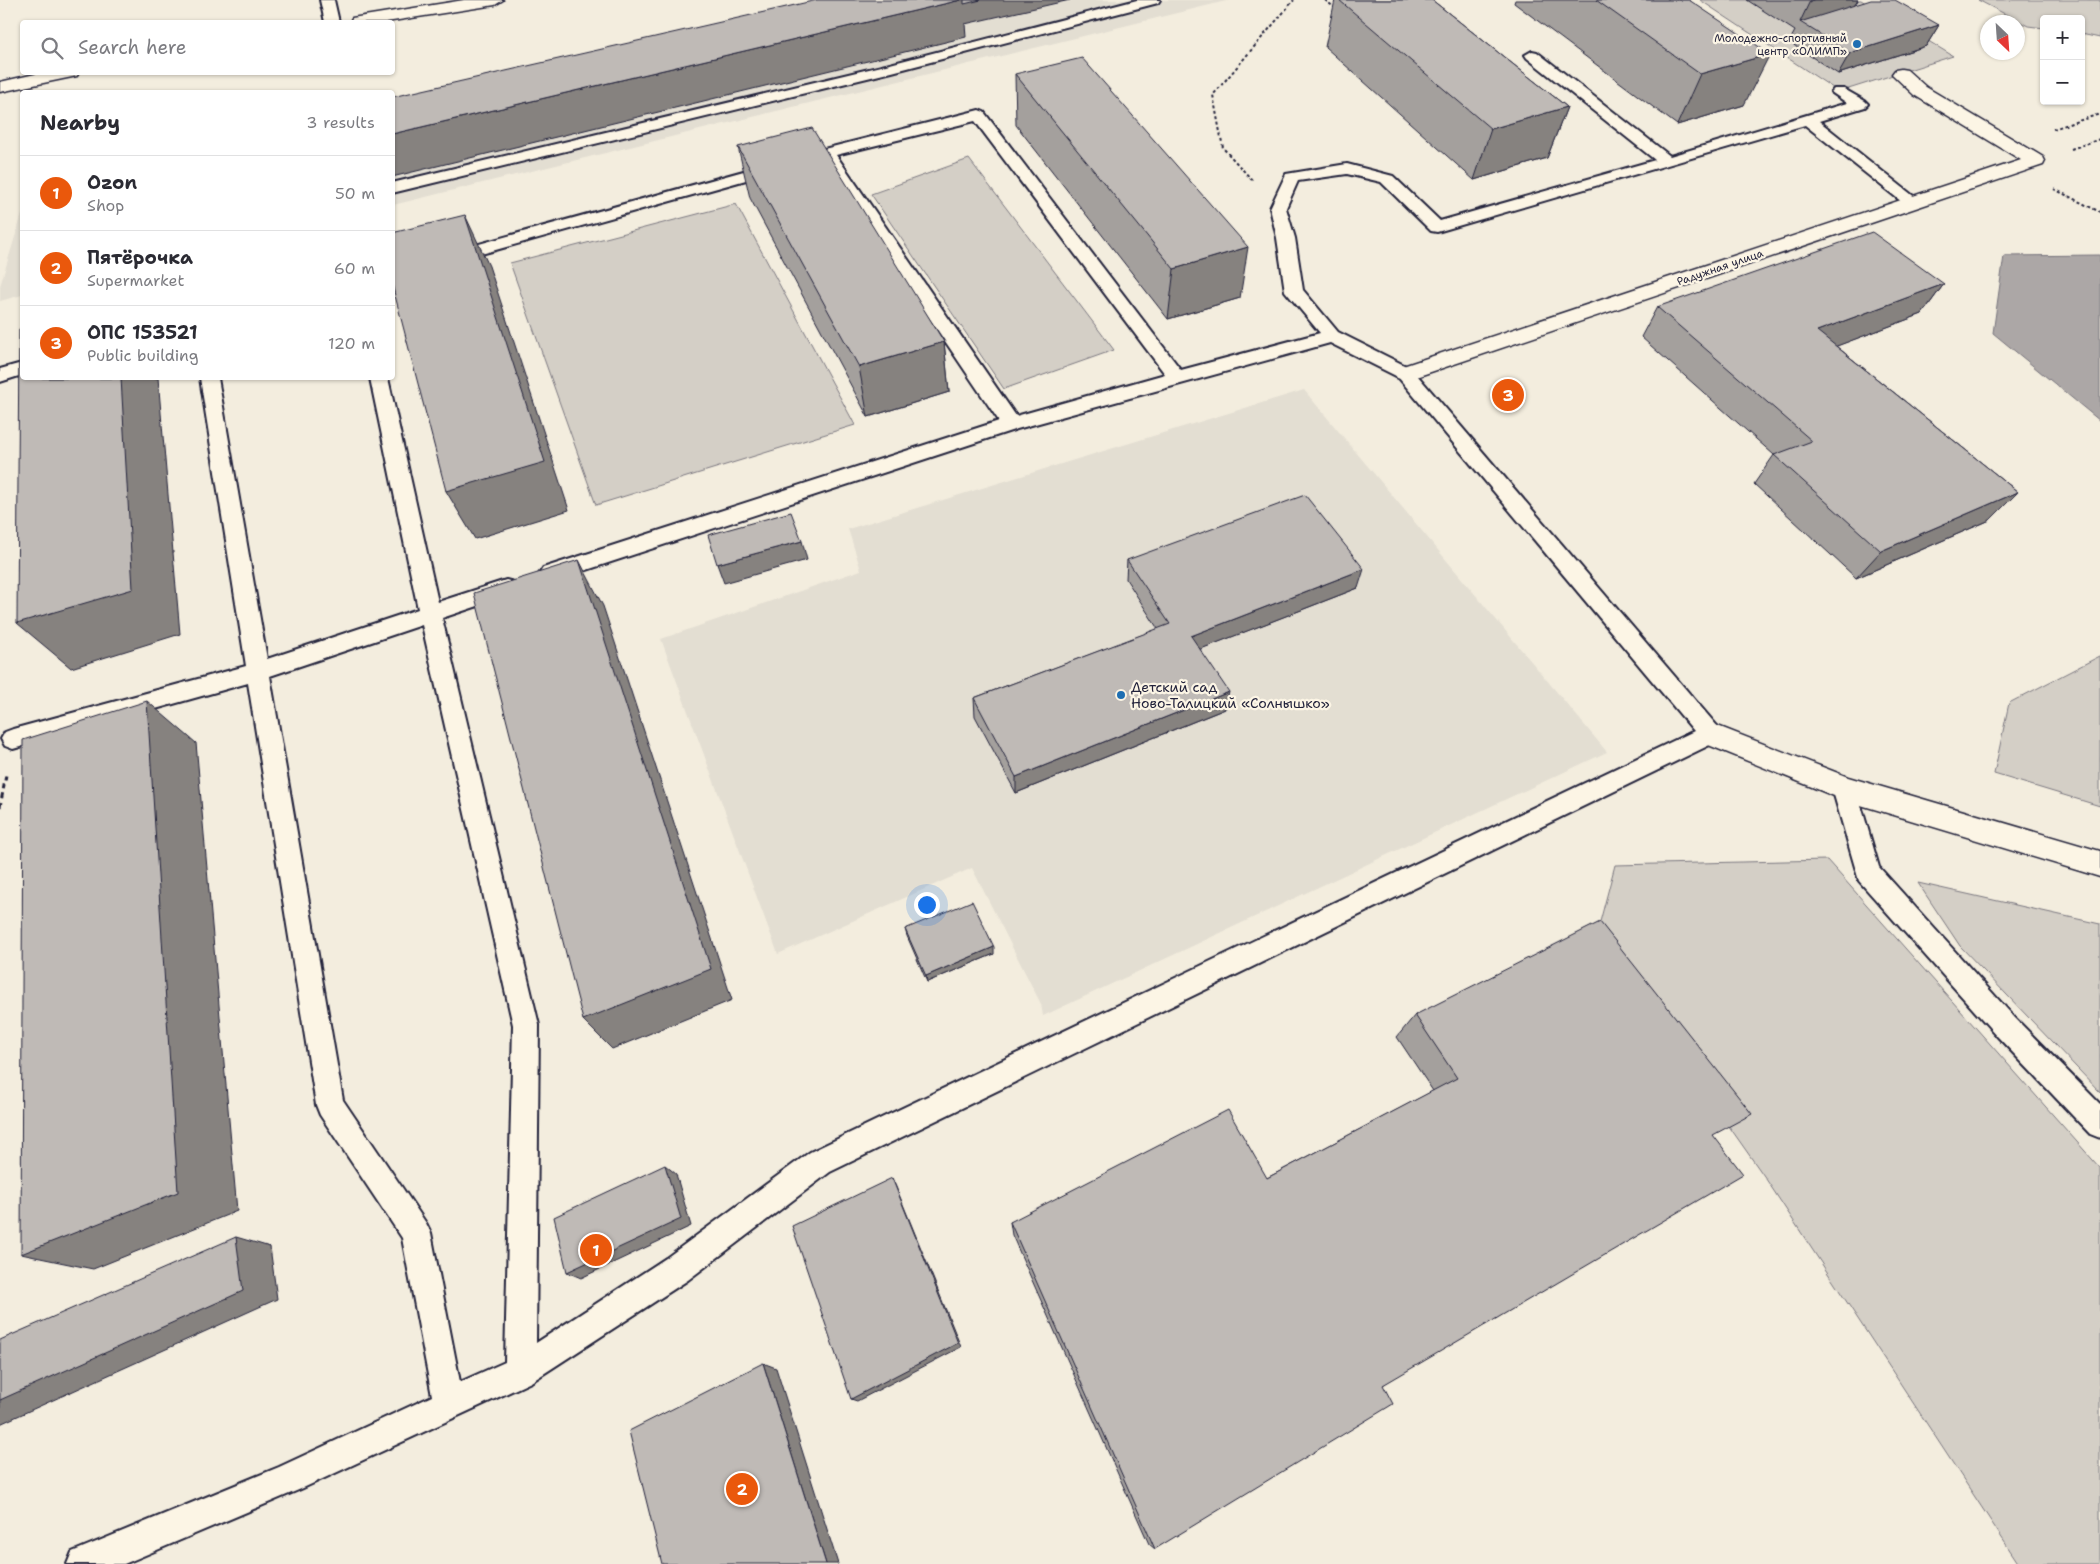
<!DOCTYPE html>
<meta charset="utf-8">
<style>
:root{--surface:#fff;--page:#f7f7f7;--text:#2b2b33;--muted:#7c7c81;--line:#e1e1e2;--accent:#ea580c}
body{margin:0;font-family:"Shantell Sans",sans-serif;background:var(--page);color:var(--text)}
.controls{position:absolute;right:15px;top:15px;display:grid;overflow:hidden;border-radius:5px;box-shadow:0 1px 4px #0004}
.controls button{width:45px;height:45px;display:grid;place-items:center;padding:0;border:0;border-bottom:1px solid var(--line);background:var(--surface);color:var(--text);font:25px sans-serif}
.compass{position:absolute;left:1980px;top:15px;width:45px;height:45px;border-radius:50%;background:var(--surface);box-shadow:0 1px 4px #0004;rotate:155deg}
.you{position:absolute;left:926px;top:904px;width:18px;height:18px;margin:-12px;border:4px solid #fff;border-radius:50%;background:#1a73e8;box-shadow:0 0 0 8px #1a73e833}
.badge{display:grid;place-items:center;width:32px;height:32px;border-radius:50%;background:var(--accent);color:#fff;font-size:16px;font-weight:700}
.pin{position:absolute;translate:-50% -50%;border:2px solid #fff;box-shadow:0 1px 5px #0006}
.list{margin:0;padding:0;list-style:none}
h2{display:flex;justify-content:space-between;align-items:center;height:65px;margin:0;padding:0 20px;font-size:21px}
h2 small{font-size:16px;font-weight:400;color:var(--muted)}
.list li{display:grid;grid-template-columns:32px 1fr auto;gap:15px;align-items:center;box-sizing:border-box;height:75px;padding:0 20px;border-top:1px solid var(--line)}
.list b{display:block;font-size:19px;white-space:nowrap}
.list p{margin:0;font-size:16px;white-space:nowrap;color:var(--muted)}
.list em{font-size:16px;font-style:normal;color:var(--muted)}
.icon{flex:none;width:28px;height:28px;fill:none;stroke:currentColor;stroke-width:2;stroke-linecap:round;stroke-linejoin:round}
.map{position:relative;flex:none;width:2100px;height:1564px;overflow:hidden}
.search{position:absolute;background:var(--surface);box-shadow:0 1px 4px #0004;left:20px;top:20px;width:375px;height:55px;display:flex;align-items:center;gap:12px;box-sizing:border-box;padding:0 18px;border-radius:5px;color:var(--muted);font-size:19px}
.panel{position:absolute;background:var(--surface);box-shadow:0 1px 4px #0004;left:20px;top:90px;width:375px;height:290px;border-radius:5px}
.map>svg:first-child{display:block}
.built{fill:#e3ded2}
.green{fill:#d4cfc6;stroke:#7b7880}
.water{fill:#aca7a6;stroke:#75727b}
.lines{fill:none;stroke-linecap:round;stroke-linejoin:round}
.lane-casing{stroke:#22223b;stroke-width:4}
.street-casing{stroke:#22223b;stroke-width:3}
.path-far1{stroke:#22223b;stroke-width:2;stroke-dasharray:3 2.5;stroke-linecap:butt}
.path{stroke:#22223b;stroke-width:3;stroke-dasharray:5 4;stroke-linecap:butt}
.lane{fill:#fcf5e5;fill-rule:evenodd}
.street{fill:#fcf5e5;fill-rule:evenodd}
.wall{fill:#a4a09d;stroke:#22223b}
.shaded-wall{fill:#86827f;stroke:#22223b}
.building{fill:#bfbab6;stroke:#22223b}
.poi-dot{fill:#1f6fb2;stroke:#fcf5e5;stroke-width:2}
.labels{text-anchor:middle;stroke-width:4.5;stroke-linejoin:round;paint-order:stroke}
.far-poi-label{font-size:11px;fill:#22223b;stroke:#fcf5e5;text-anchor:end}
.far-street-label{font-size:11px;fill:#22223b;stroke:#fcf5e5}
.poi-label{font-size:14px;fill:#22223b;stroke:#fcf5e5;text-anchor:start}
</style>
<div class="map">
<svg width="2100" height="1564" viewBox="0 0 2100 1564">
<rect width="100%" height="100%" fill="#f3edde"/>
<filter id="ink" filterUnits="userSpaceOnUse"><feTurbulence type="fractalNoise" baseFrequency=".02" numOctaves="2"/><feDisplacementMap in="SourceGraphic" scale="10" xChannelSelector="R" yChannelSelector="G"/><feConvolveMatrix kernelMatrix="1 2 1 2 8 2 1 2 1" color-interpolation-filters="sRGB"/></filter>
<g filter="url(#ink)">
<path class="built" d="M 955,0 L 1230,0 L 393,205 L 392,124 Z
M 22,214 L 22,295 L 0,301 L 0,286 Z
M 1304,390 L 1607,752 L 1043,1016 L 1041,1004 L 972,868 L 778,954 L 661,639 L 861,570 L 848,529 Z"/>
<path class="green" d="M 1700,0 L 1861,0 L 1953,56 L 1839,92 Z
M 1978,0 L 2100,0 L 2100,38 L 2081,34 L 2081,19 L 2044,19 L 2044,28 L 2028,26 Z
M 969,159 L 1114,350 L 1004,389 L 871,194 Z
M 736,204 L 855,425 L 596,505 L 510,263 Z
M 2100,656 L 2100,806 L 1994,774 L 2009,703 Z
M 1827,860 L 2100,1168 L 2100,1564 L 2019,1564 L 1764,1176 L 1596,937 L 1615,865 Z
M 1918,883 L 2100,924 L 2100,1092 L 1960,946 Z"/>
<path class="water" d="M 2100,255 L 2100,421 L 1993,333 L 2004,256 Z"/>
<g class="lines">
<g class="lane-casing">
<path id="lane" d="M 320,0 L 334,0 L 339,22 L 325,22 Z
M 1137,0 L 1160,0 L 1158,3 L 892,72 L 392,193 L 392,183 L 890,64 Z
M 1532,51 L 1537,52 L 1670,156 L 1847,103 L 1831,92 L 1834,89 L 1844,89 L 1865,101 L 1868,104 L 1865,107 L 1819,121 L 1921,202 L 1919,206 L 1907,206 L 1805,125 L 1437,232 L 1431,231 L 1381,182 L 1347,174 L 1298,181 L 1286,208 L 1295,238 L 1303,290 L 1338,332 L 1412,369 L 1718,727 L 1722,734 L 1718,741 L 830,1172 L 688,1280 L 531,1382 L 301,1489 L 124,1564 L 67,1564 L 72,1552 L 279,1467 L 432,1396 L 402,1238 L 320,1115 L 316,1105 L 248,683 L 13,749 L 5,746 L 1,739 L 5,732 L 13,729 L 246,666 L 200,378 L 218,378 L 267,659 L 418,609 L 370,378 L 388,378 L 438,602 L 506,580 L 514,582 L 517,588 L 514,594 L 442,618 L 539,1025 L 536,1343 L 666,1258 L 810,1152 L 1694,731 L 1398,377 L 1330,343 L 1017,429 L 550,582 L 543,580 L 539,574 L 543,568 L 999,421 L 818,153 L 820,150 L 979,110 L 984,112 L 1181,370 L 1320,333 L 1285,291 L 1277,238 L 1270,208 L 1286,174 L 1347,164 L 1393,176 L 1440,221 L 1655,160 L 1527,58 L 1525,55 ZM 975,121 L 1165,374 L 1016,416 L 836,155 ZM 422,625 L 513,1025 L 505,1362 L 460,1382 L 431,1233 L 426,1223 L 343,1100 L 270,676 Z
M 776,162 L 784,167 L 782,170 L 392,279 L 392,268 Z
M 22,363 L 22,375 L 0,382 L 0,369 Z
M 1844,778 L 1852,781 L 1856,788 L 1879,867 L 2015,1018 L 2100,1104 L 2100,1138 L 2090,1134 L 1997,1036 L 1859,881 L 1832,788 L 1836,781 Z"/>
</g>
<g class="street-casing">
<path id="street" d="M 464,0 L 503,0 L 495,5 L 386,22 L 350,22 L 352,18 L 358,17 Z
M 1901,69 L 1907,70 L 1926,87 L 2043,157 L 2045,161 L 2043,165 L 1413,378 L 1405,380 L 1397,378 L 1394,373 L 1397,368 L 2021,160 L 1914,95 L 1892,74 L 1895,70 Z
M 44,72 L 79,72 L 77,76 L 0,92 L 0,82 Z
M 1710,723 L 1848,777 L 2100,851 L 2100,877 L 1844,800 L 1701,742 L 1697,734 L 1701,726 Z"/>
</g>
<path class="path-far1" d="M 1325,0 L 1335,8
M 2053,129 L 2100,114
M 2071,149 L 2100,139
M 1252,180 L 1223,148 L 1213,95 L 1294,0
M 2054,189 L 2100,212"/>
<path class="path" d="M 0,807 L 6,775"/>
<use href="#lane" class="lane"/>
<use href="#street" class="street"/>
</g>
<path class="wall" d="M 1335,0 L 1432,0 L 1567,107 L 1547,158 L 1474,180 L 1325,47 Z
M 1515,0 L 1689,0 L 1744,105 L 1677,125 L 1514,3 Z
M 1747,0 L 1858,0 L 1855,5 L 1939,25 L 1926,46 L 1838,74 L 1789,42 L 1795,31 Z
M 1015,74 L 1240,298 L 1168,319 L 1016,125 Z
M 738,147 L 944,342 L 949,392 L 868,417 L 750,198 Z
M 1944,284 L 1922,314 L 1836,346 L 2018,492 L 1990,520 L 1856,578 L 1754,484 L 1774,455 L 1641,337 L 1657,307 Z
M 1127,560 L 1358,588 L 1200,649 L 1225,709 L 1016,793 L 975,716 L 974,698 L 1158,629 L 1126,579 Z
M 905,929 L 994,954 L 927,982 L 907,936 Z
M 1415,1015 L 1713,1135 L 1383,1385 L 1155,1549 L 1149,1544 L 1012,1235 L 1010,1222 L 1267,1178 L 1433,1091 L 1397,1037 Z"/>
<path class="shaded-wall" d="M 961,0 L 1070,0 L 965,24 L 966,37 L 392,177 L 392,134 Z
M 1814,0 L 1858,0 L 1849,15 L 1800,22 L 1810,1 Z
M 1939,25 L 1926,46 L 1838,74 L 1850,53 Z
M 1770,54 L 1744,105 L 1677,125 L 1700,74 Z
M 1567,107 L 1547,158 L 1474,180 L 1491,129 Z
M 465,215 L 489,266 L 569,510 L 475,539 L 446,491 Z
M 1248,247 L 1240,298 L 1168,319 L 1174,269 Z
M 1944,284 L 1922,314 L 1797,361 L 1817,331 Z
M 944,342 L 949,392 L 868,417 L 859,367 Z
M 121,378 L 158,378 L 180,634 L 71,668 L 17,623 Z
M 2018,492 L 1990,520 L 1856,578 L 1881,551 Z
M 802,541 L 807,560 L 724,583 L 717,564 Z
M 579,560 L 603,606 L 732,1000 L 612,1049 L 583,1020 Z
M 1364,569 L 1358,588 L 1188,654 L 1191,636 Z
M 1229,692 L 1225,709 L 1016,793 L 1016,777 Z
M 147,701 L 196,743 L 237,1211 L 93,1269 L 21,1254 Z
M 994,947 L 994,954 L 927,982 L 926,976 Z
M 665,1165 L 676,1174 L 691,1226 L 581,1278 L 567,1272 Z
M 892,1178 L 896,1187 L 961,1347 L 857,1401 L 851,1399 Z
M 236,1237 L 270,1247 L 277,1299 L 0,1424 L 0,1400 Z
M 763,1363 L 776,1368 L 838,1564 L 826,1564 Z"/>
<path class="building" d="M 817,0 L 961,0 L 392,134 L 392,97 Z
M 964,0 L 981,0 L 964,4 Z
M 1339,0 L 1432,0 L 1567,107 L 1491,129 Z
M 1596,0 L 1689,0 L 1770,54 L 1700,74 Z
M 1871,0 L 1895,0 L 1939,25 L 1850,53 L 1800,22 Z
M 1082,58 L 1248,247 L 1174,269 L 1015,74 Z
M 812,128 L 944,342 L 859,367 L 738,147 Z
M 465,215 L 545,462 L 446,491 L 392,284 L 392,233 Z
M 1872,232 L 1944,284 L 1817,331 L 2018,492 L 1881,551 L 1774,455 L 1812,441 L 1657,307 Z
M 22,328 L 22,378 L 121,378 L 133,589 L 17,623 L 19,329 Z
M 1305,495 L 1364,569 L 1191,636 L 1229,692 L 1016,777 L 974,698 L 1170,624 L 1127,560 Z
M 791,512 L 802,541 L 717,564 L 708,535 Z
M 579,560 L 711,969 L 583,1020 L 474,593 Z
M 147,701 L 178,1192 L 21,1254 L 23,740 Z
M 972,901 L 994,947 L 926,976 L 905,929 Z
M 1600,922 L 1752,1114 L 1713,1135 L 1743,1174 L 1383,1385 L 1393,1404 L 1155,1549 L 1010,1222 L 1228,1110 L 1267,1178 L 1457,1078 L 1415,1015 Z
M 665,1165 L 681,1219 L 567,1272 L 554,1217 Z
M 892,1178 L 958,1343 L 851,1399 L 792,1226 Z
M 236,1237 L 243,1291 L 0,1400 L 0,1340 Z
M 763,1363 L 826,1564 L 662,1564 L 629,1431 Z"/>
</g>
<g class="poi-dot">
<circle cx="1857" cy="44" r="5"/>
<circle cx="1121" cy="695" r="5"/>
</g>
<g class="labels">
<g class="far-poi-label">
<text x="1847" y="42">Молодежно-спортивный<tspan x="1847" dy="13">центр «ОЛИМП»</tspan></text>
</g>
<g class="far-street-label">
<text transform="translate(1720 267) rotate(-19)" y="4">Радужная улица</text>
</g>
<g class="poi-label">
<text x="1131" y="692">Детский сад<tspan x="1131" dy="16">Ново-Талицкий «Солнышко»</tspan></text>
</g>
</g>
</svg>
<div class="controls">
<button>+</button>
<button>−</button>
</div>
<svg class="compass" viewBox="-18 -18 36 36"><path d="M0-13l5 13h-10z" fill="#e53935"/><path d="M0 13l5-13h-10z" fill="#7c7c81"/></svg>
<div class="you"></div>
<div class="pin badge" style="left:596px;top:1250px">1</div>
<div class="pin badge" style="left:742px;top:1489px">2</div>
<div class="pin badge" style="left:1508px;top:395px">3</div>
<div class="search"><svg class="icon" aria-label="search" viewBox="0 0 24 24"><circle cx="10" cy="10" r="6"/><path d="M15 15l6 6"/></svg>Search here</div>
<section class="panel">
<h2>Nearby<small>3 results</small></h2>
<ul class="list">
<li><span class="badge">1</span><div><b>Ozon</b><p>Shop</p></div><em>50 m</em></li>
<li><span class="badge">2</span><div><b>Пятёрочка</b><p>Supermarket</p></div><em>60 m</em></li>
<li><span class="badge">3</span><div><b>ОПС 153521</b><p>Public building</p></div><em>120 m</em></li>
</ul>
</section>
</div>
